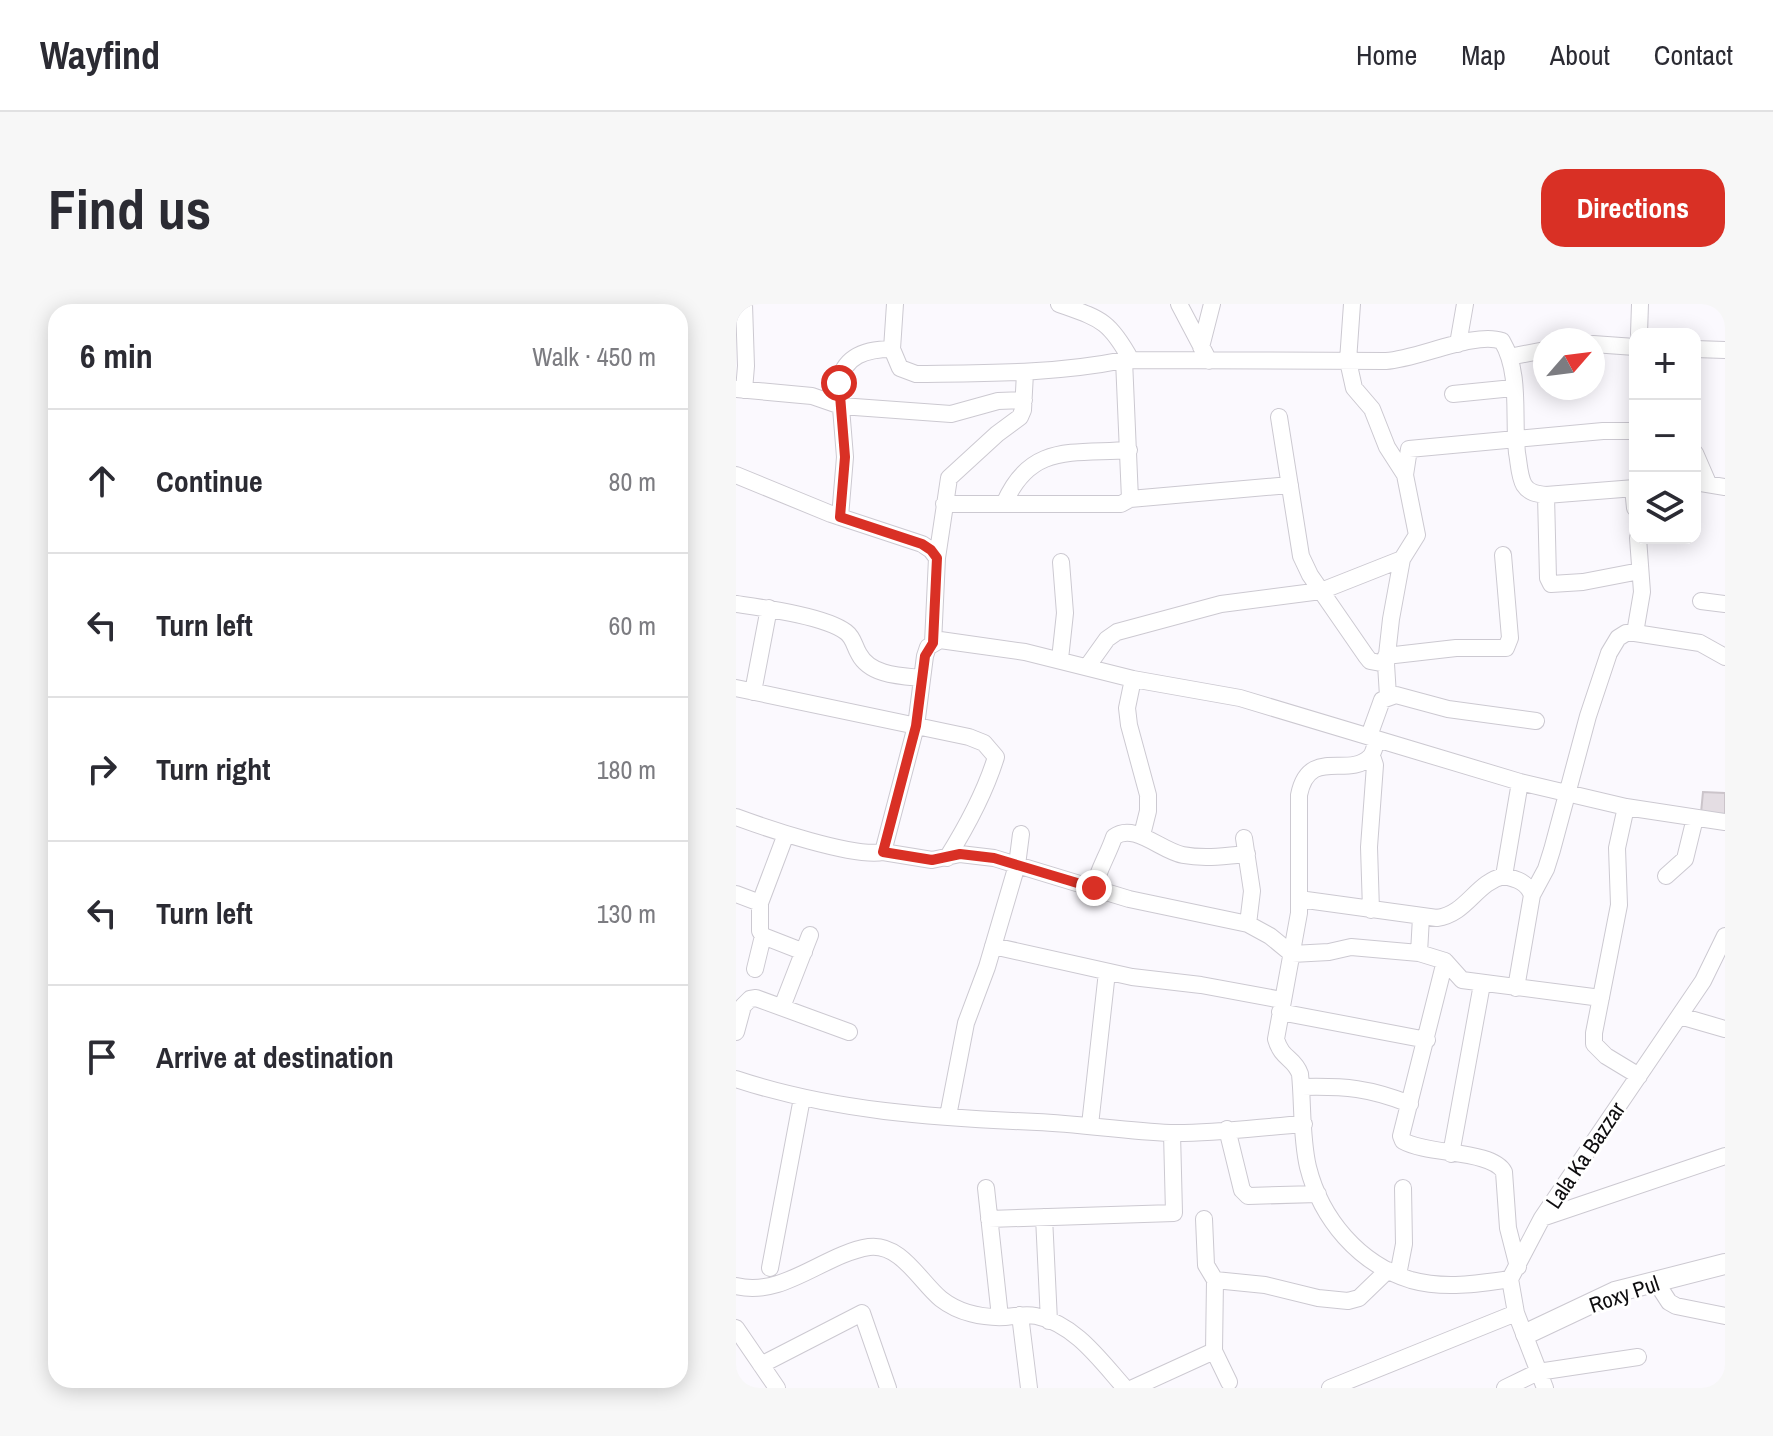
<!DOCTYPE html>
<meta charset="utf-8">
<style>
:root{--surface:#fff;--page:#f7f7f7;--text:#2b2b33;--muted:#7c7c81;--line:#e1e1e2;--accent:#d93025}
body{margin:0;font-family:"Archivo Narrow",sans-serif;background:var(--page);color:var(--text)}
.controls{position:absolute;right:24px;top:24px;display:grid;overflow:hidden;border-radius:16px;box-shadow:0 4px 20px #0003}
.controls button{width:72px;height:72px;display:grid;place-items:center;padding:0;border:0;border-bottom:2px solid var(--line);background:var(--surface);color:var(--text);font:40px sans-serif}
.compass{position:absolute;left:797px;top:24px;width:72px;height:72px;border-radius:50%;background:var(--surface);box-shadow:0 4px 20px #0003;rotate:62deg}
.stop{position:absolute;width:24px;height:24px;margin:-18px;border:6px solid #d93025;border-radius:50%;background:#fff}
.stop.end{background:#d93025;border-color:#fff;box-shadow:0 2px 8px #0008}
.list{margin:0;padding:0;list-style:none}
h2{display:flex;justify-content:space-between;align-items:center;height:104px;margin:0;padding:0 32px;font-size:34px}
h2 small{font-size:26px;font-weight:400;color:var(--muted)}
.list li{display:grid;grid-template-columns:52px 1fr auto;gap:24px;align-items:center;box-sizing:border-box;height:144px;padding:0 32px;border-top:2px solid var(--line)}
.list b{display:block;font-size:30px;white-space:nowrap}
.list em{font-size:26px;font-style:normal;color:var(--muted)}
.icon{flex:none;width:44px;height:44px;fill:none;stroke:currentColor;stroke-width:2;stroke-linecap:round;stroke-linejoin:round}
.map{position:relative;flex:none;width:989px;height:1084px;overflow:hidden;border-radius:24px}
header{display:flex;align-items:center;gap:48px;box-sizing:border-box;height:112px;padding:0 40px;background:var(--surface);border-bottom:2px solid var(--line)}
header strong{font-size:38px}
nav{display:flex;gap:44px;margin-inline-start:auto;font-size:28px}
.intro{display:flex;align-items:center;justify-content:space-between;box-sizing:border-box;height:192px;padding:0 48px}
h1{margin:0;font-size:56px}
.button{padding:20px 36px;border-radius:24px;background:var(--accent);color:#fff;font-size:28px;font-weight:700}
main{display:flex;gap:48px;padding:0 48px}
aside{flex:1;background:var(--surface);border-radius:24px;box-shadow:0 4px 20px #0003}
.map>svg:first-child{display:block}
.building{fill:#e4dde3;stroke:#cbc4ca;stroke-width:2}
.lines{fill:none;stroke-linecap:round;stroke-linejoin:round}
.minor-casing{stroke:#ccc9d1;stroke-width:18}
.major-casing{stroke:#ccc9d1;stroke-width:22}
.minor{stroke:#fff;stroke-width:16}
.major{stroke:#fff;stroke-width:20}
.route{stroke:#d93025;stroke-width:10}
.labels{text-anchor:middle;stroke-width:6;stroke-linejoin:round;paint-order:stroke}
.street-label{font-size:22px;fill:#0e0d0f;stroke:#fff}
</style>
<header>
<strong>Wayfind</strong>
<nav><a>Home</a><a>Map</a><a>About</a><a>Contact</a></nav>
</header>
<div class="intro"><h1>Find us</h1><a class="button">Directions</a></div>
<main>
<aside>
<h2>6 min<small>Walk · 450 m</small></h2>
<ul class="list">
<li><svg class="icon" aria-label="ahead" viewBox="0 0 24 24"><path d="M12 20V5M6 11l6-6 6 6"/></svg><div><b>Continue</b></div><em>80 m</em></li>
<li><svg class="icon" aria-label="left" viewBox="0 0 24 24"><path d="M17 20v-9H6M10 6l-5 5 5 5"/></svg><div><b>Turn left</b></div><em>60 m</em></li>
<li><svg class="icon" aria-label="right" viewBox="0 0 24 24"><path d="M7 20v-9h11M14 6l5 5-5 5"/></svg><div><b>Turn right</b></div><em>180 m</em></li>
<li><svg class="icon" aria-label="left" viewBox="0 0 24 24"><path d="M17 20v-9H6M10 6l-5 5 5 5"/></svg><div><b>Turn left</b></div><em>130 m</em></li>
<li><svg class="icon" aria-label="arrive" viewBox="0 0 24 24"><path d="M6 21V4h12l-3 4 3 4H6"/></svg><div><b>Arrive at destination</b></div></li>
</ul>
</aside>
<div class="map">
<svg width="989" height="1084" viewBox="0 0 989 1084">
<rect width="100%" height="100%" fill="#fbf9fe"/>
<path class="building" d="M 967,488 L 989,489 L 989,510 L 965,509 Z"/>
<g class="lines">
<g class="minor-casing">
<path id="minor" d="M 159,0 L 156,45 L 164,64 L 180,70 C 250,69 319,70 388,56 L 650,57 C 682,55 739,27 766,37 C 785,69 777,112 781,149 C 783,159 783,172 788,181 C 793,189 801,190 810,191 L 899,184
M 323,0 C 365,15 373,16 395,56
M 443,0 L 473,57
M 616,0 L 612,57 L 618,84 L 636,105 L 651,143 L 669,171
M 903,30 L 904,0
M 722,40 L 729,0
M 857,40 L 899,43
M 465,43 L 476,0
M 959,45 L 989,46
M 773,53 L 809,46
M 0,85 L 76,92 L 105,102 L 215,110 L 262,97 L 288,96
M 8,86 L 10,62 L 8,0
M 717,90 L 777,84
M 543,113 L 565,252 L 574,271 L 630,352 L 634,357 L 650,360 L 655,315 L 666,255 L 681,231 L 669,171 L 673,145 L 867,127 L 899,127
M 959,149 L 972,179
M 0,171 L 95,210 L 186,240 L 195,246 L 201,254 L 197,339
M 959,178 L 989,183
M 897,184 L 899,204
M 810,191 L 812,274 L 815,280 L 847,278 L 904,267
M 394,195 L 554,181
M 208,200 L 385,200 L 394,195 L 388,56
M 268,200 C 294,139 336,150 393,146
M 104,213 L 109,153 L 103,79 C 108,51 131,45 156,45
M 902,234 L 906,288 L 899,329 L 964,339 L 989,353
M 201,254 L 213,174 L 261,130 L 284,113 L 287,106 L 289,69
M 965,297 L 989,300
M 0,300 C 27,304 89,312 110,328 C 118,334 118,342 123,350 C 134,371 163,372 185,374
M 650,352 L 720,344 L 770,344 L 774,334 L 767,251
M 324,355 L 329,309 L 325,258
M 650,360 L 652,392
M 351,363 L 371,335 L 381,328 L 485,300 L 585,287 L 666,255
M 397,375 L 391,404 L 393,421 L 412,491 L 412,507 L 406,531
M 0,384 L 233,433 L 248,439 L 260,453 C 249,489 231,522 211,554
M 17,388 L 33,304
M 633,432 L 646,396 L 660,391 L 712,405 L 800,417
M 641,435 C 639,441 638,449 634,453 C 612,475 573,442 563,491 L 563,609 L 540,735 C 546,756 558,753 564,770 C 567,800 565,833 572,863 C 585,915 623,960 675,976 C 707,985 742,980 774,975
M 890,503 L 881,544 L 883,601 L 858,729 L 858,740 L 870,752 L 903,772
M 0,513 C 30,524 118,554 147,548 L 180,422 L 189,352 L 192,343 L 204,336 L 289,348 L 397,375 L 504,394 L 784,478 L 890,503 L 989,518
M 508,534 L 516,587 L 512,620
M 147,548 L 196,556 L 224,550 L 258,554 L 393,595 L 512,620 L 534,632 L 556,650 L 593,648 L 615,643 L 683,649 L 709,657 L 726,676 L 865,694
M 930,572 L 949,555 L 959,514
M 358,584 C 362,566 372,551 378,533 C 398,518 425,547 447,551 C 468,555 490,552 511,550
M 0,590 L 24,599 L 50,530
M 796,591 L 810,565 L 816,546 L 852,412 L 873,349 L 882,334 L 890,329 L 899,329
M 563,595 L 701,614 C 731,610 740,578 768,572
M 24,599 L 24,627 L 27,632 L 68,648
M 635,606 L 633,543 L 639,461 L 636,452
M 257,642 L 396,673 L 465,681 L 546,696
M 683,649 L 685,613
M 709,657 L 665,832 L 667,837 C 692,851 756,846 768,868 L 772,924 L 782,963
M 19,665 L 27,632
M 780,684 L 796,591 C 791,578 781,575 768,572 L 784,478
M 46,703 L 74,631
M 544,708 L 691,736
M 944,712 L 989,725
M 0,728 L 7,702 L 14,695 L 20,694 L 113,728
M 0,775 C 96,807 200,814 301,818 C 345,820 390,827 434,829 C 478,830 524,823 568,820
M 566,783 C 610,782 633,784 674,800
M 212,812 L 230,719 L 251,663 L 281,561 L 285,530
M 354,821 L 371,668
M 491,825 L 506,886 L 512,892 L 582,890
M 715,850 L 746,680
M 250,884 L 264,1013
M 308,913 L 313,1017
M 806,914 L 989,852
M 253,915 L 438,909 L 436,829
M 468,915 L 470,961 L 479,976 L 529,981 L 582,994 L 612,997 L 623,994 L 652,966
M 34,964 L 66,794
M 662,971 L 668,940 L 667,884
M 479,976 L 478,1047 L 493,1078
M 920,978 L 933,998 L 940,1002 L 989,1012
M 0,982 C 47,994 88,950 133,943 C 165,939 184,978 205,995 C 223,1009 247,1014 269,1013 C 279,1012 290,1010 300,1012 C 339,1020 364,1056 389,1084
M 284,1011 L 293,1084
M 0,1024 L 41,1084
M 25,1061 L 126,1009 L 152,1084
M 397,1084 L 478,1047
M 594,1084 L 780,1009
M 769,1084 L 802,1068 L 902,1053
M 809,1084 L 780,1009 L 774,975 L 806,914 L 967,677 L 989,632"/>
</g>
<g class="major-casing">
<path id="major" d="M 790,1030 L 879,988 L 989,960"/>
</g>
<use href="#minor" class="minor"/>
<use href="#major" class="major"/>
</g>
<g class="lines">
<path class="route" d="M 103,79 L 109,153 L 104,213 L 186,240 L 195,246 L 201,254 L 197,339 L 189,352 L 180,422 L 147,548 L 196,556 L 224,550 L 258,554 L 358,584"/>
</g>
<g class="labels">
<g class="street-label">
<text transform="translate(849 851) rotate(-56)" y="8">Lala Ka Bazzar</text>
<text transform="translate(888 990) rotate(-19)" y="8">Roxy Pul</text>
</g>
</g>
</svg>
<div class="controls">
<button>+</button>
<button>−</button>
<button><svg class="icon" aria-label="layers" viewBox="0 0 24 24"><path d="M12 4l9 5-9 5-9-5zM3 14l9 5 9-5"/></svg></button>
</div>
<svg class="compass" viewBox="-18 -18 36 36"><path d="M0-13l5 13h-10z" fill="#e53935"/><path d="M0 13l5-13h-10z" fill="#7c7c81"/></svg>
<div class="stop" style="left:103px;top:79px"></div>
<div class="stop end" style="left:358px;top:584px"></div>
</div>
</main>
